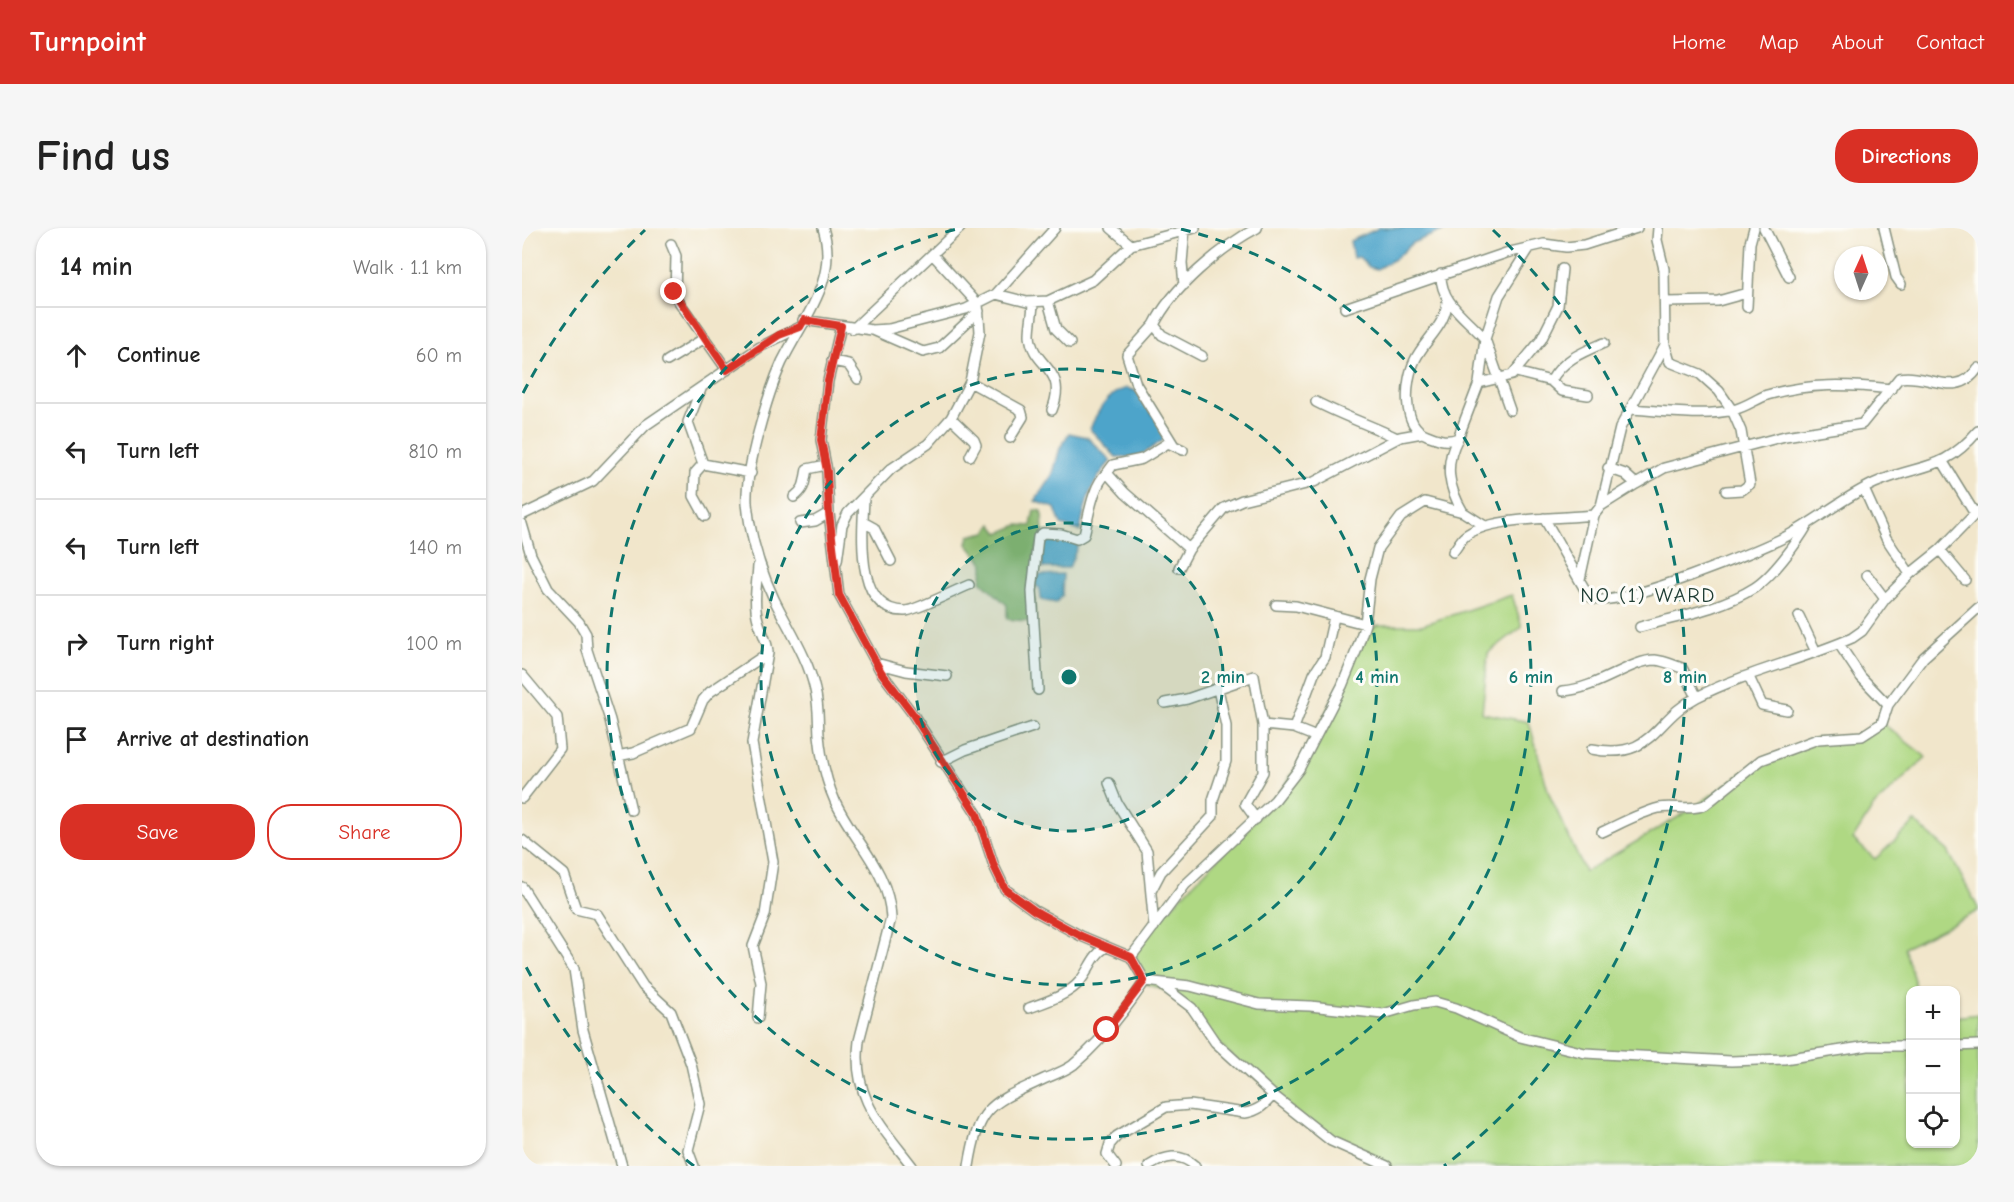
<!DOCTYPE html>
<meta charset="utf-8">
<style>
:root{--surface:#fff;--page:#f6f6f6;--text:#222;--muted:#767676;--line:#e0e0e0;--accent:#d93025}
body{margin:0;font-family:"Comic Neue",sans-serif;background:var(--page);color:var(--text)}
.controls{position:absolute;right:18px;bottom:18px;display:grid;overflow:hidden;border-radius:12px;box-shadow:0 2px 4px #0004}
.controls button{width:54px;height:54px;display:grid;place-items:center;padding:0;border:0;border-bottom:2px solid var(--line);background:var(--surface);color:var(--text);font:30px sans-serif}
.compass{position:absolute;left:1312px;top:18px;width:54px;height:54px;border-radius:50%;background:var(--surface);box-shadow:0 2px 4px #0004;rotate:3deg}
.stop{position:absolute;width:18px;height:18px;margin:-14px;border:4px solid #d93025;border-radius:50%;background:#fff}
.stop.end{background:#d93025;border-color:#fff;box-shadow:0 2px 6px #0008}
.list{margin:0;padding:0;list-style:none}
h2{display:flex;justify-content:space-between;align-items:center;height:78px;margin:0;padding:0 24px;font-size:26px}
h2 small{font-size:20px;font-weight:400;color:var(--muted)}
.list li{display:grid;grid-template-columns:39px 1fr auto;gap:18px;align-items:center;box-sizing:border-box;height:96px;padding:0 24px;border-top:2px solid var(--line)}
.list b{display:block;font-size:22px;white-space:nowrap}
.list em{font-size:20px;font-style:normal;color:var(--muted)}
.actions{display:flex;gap:12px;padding:18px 24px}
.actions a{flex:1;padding:14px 0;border:2px solid var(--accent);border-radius:24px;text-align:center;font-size:21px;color:var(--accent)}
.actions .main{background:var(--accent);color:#fff}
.icon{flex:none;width:33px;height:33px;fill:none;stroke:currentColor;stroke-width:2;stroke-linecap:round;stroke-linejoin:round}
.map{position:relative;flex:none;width:1456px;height:938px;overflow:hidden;border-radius:24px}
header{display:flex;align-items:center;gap:36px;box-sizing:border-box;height:84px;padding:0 30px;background:var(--accent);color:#fff}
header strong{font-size:28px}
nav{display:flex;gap:33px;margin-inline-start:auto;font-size:21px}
.intro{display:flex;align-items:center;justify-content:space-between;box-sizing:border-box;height:144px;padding:0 36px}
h1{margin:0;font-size:42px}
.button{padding:15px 27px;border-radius:24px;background:var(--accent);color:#fff;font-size:21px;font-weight:700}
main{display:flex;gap:36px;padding:0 36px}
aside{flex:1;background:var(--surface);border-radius:24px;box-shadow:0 2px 4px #0004}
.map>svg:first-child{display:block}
.green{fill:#afd883;stroke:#678a5c;stroke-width:1.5}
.forest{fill:#8bb871;stroke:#557a52;stroke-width:1.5}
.water{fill:#4da4ca;stroke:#36707f;stroke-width:1.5}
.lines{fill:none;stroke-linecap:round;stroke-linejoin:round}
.minor-casing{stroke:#889280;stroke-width:12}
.minor{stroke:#fff;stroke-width:9}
.route{stroke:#d93025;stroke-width:8}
.ring{fill:none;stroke:#0f766e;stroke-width:3;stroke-dasharray:10 8}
.labels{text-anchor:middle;stroke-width:6;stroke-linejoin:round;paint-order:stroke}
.quarter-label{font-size:21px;letter-spacing:1.5px;fill:#1f3d34;stroke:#fdfcf7}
.centre{fill:#0f766e;stroke:#fdfcf7;stroke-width:3}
.ring-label{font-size:18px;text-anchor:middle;font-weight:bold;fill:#0f766e;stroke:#fdfcf7;stroke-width:6;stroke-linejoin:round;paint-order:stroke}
</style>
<header>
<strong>Turnpoint</strong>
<nav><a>Home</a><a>Map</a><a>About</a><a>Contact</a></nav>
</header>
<div class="intro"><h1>Find us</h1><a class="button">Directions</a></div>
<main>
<aside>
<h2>14 min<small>Walk · 1.1 km</small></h2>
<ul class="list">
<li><svg class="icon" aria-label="ahead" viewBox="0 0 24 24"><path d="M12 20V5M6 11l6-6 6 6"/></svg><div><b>Continue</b></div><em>60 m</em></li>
<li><svg class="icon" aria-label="left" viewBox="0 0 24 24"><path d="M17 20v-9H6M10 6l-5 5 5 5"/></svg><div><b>Turn left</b></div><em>810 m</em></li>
<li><svg class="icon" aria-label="left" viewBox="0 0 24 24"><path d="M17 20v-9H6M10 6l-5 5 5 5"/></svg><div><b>Turn left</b></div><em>140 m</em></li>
<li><svg class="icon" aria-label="right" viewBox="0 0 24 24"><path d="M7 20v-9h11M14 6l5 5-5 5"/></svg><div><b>Turn right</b></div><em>100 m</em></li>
<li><svg class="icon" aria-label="arrive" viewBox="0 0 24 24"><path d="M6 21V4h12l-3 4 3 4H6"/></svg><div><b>Arrive at destination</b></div></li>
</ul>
<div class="actions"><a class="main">Save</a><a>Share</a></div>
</aside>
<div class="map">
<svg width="1456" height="938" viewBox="0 0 1456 938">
<rect width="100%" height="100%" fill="#fdfcf7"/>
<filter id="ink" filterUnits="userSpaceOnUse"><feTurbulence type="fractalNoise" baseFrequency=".0167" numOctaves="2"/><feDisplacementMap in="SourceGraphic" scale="12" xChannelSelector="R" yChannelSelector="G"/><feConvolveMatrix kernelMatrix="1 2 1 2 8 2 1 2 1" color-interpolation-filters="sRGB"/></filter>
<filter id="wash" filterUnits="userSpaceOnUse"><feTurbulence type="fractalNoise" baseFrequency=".008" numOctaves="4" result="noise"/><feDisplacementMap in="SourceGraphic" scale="24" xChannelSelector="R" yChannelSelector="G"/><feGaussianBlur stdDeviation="1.35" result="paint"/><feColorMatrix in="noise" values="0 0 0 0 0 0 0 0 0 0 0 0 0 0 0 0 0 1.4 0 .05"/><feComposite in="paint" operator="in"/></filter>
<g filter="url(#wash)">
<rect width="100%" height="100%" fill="#f1e6cb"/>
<path class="green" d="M 990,367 L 1000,399 L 966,425 L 960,485 L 1007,494 L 1027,566 L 1063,644 L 1168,582 L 1229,539 L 1297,509 L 1342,509 L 1360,495 L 1404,529 L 1351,579 L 1331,611 L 1353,631 L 1393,594 L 1426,623 L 1456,680 L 1456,683 L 1382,720 L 1395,762 L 1388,762 L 1388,916 L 1434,916 L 1434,789 L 1456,786 L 1456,938 L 861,938 L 783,894 L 690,810 L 647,764 L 622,755 L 605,731 L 629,700 L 756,568 L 785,522 L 844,404 L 856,397 L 900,397 Z"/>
<path class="forest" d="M 512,282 L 520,283 L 521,305 L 513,325 L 513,394 L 485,391 L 485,377 L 459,353 L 462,336 L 445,316 L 447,308 L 464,304 L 470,296 L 477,305 L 496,297 L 509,298 Z"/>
<path class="water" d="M 857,0 L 953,0 L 934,3 L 925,1 L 890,15 L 874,30 L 855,41 L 847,39 L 837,29 L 831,30 L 828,13 Z
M 605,160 L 614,163 L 643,205 L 641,212 L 616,229 L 594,229 L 568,201 C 576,182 585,166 605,160 Z
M 547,205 L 565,209 L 589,233 C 569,254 563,276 558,303 L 539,297 L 533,280 L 513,273 L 530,249 L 538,220 Z
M 525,309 L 543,310 L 556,317 L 547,340 L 521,340 L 519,323 Z
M 541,346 L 540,368 L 534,375 L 519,372 L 518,361 L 513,356 L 517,347 Z"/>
</g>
<g filter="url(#ink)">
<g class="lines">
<g class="minor-casing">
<path id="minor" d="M 301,0 C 317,52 282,89 260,134 C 246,165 223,242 225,275 C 228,308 238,341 252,371 C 266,400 286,429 293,462 C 297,477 296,492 297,507 C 299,528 304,553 313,573 C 332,614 367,642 369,690 L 337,813 C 330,870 358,896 390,938
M 589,0 L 609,17
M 1242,0 L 1267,49
M 1362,0 L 1374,49 L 1379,56
M 149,16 L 154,28 L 153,68 L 205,142
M 919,46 C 918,75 945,90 963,111 L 957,155
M 662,57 L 660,35 L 663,0
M 474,66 L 505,74 L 526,73 L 571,52 L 609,17 L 673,0
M 925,72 C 925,97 903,111 893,132 C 883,152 879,198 905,207 C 916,211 924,215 936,210 L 957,155 L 990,147 L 1019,112 L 1036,78 L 1040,41
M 526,73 L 534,101 L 548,115
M 511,74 C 511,85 508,96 508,107 C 510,140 547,139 530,182
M 1144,74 L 1196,73 L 1225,65
M 1225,79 L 1228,15 L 1232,0
M 823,80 L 984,25 L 1022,16 L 1044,19 L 1062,17 L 1115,0
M 281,92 L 350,102 L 367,101 L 444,81 L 474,66 L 533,0
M 632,97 L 605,127 L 614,156 L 651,216
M 319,98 L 306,153 L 299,212 L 305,243 L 307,285 L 317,367 L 359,444 L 390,485 L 455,586 L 472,638 L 483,661 L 513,683 L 559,708 L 609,729 L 623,753 C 603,783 579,814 551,837 C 543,843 531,847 522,851 C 468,876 457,877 447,938
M 331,101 L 438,0
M 353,103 L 401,124 L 417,120 L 457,83
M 1143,117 L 1148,134 L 1178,146 L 1197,163 L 1210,182 L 1219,203 L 1228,256 L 1220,262 L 1204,263
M 680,128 L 640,107 L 632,97 C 650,60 699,19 735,0
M 145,133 L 183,110
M 310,133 L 326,136 L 336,151
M 994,144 L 1029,153 L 1040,163 L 1066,167
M 1029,153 C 1040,132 1061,124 1082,115
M 448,154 L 499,182 L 501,189 L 488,210
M 179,161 L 166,194 L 181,236 L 229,245
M 794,174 C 821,188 848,197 875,210
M 1110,181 C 1138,183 1185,189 1211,182 C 1224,179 1234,171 1245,167 C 1287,155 1326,156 1369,161
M 988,182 L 963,111 L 977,68 L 1008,19
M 429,190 L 452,212 L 454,217 L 448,228
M 936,210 C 922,236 926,259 941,284
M 661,222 L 646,215 L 620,231 L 591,237 L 585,245 L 603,265 L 667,321
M 1421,234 L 1453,286
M 181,236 L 173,245 L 172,268 L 183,288
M 1086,240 L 1103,246 L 1114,256 L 1142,240 L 1263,208 L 1340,196 L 1377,150 C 1408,145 1435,172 1456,140
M 1342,261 L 1364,310 L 1388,346
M 272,269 C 284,260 282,254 285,241 L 304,237
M 342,270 C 341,301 331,384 383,383 C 393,383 434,362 447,357
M 1079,278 L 1114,256
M 0,287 L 71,253 L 124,197 L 238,119 L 278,99
M 1022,290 L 1066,367 C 1068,368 1071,371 1073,371 C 1099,379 1239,322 1267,307 C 1297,291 1322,269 1353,255 C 1399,235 1420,245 1456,203
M 341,294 L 352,300 L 369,333
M 278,295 L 293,293 L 307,285
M 0,296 L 9,327 L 26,361 L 57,394 L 64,406 L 65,422 L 88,492 L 109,582
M 1418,322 L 1443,352
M 931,324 C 935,319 938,313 942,309 C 965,288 1040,291 1072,287 L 1079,278 L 1098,200 L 1143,117 L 1142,41 L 1135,12 L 1136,0
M 315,333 L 320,297 L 326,285 L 369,241 L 406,216 L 429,190 L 448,154 L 458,104 L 456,76 L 412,28
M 657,340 L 667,321 L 702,280 L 720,272 L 792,254 L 878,209 L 900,205
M 1345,347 L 1363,371
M 1058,351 L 1072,287
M 754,377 L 774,378 L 843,396
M 1277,388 L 1294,424
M 1118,399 C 1154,389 1201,380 1232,360 C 1250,349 1275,315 1286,296
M 1317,416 L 1339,449 L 1366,477
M 354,435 L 384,443 L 425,448
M 0,447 L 35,489 L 38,521 L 0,570
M 1227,449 L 1240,477 L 1265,482
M 516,462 L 510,363 L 516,309 L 521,305 L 539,306 L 555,311 L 562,307 C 567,288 570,258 585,245
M 1041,463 C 1075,461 1109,432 1133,432 C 1143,433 1151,437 1160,440 L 1175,469
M 643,475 L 665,471 L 732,448 L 741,497 L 772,500 L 792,508
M 772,500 L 792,446 L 803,429 L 812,389
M 1070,521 C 1131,533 1131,492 1175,469 C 1224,444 1280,432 1330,410 L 1340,403 L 1363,371 L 1388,346 L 1418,322 L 1456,283
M 95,528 L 111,525 L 169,500 L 181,472 L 188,464 L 246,425
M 419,534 L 443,522 L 511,499
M 587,555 L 595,575 L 625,623 L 632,699
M 734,591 L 723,576 L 741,544 L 741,497
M 1080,604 C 1098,596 1117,585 1137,580 C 1152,577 1169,583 1183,577 L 1239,532 L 1296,511 L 1340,508 L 1360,495 L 1366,477 L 1401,430 L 1456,380
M 0,612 L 42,646 L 54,681 L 75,686 L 121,758 L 149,784 L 169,836 L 178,876 L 166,922 L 172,938
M 0,659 L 52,741 L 61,802 L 100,938
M 629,663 L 639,644 L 691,588 L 691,572 L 704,533 L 704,498 L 696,461
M 609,729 L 663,657 L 753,572 L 777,541 L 820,458 L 835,421 L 843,396 L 848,351 L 856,320 L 879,289 L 903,274 L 941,284 L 963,298
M 623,753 L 668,758 L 737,776 L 788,778 L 861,786 L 892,777 L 913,774 L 934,780 L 998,809 L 1063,825 L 1209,833 L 1262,831 L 1346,818 L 1388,818
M 637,755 L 670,780 L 693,814 L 751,867 L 809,913 L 865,938
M 507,780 C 523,774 547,767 558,753 C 568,741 570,728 584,719
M 236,790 L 239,755 L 231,718 L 243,687 L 251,634 L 230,515 L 246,425 C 246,413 239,404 236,392 C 231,375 235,355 236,338
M 1434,818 L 1456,817
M 594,938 L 585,926 L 588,916 L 595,908 L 644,879 L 668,877 L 723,885 C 736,883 743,877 751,867
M 627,938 C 643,928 658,924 673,938"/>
</g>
<use href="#minor" class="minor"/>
</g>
</g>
<g class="lines" filter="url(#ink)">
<path class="route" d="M 152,64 L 205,142 L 257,107 L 278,99 L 282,92 L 319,98 L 306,153 L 299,212 L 305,243 L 307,285 L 317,367 L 359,444 L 390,485 L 455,586 L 472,638 L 483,661 L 513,683 L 559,708 L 609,729 L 622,753 L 585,802"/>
</g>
<circle cx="547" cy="449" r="154" fill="#0f766e" fill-opacity=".12"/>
<g class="ring">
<circle cx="547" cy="449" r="154"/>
<circle cx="547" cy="449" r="308"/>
<path d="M659 1A462 462 0 1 1 435 1"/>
<path d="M172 938A616 616 0 0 1 1 733M1 165A616 616 0 0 1 123 2M971 2A616 616 0 0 1 922 938"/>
</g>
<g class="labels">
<g class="quarter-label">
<text x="1126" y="374">NO (1) WARD</text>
</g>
</g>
<circle cx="547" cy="449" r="9" class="centre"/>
<g class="ring-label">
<text x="701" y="455">2 min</text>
<text x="855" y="455">4 min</text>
<text x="1009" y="455">6 min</text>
<text x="1163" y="455">8 min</text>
</g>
</svg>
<div class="controls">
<button>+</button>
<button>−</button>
<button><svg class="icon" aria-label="locate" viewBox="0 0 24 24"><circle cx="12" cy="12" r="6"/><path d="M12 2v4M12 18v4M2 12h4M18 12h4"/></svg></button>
</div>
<svg class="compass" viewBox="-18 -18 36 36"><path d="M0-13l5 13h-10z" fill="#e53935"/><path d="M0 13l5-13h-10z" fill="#767676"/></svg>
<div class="stop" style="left:585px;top:802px"></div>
<div class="stop end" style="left:152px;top:64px"></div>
</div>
</main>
